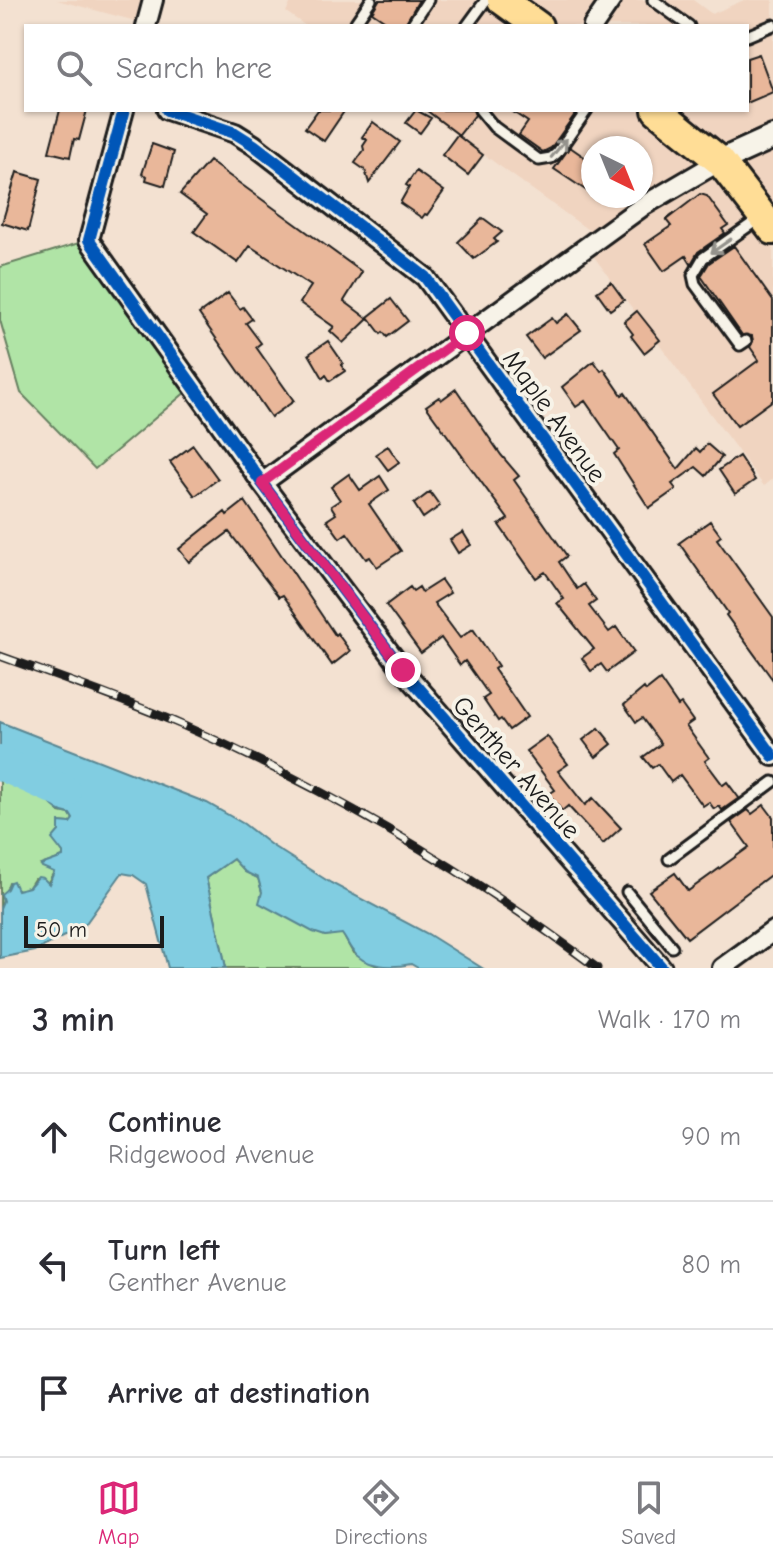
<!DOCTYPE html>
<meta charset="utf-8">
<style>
:root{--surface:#fff;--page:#f7f7f7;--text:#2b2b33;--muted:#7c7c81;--line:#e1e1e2;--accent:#db2777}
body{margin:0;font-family:"Comic Neue",sans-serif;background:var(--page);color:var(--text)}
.compass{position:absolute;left:581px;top:136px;width:72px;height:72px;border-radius:50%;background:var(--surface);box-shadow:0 2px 6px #0004;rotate:137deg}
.scale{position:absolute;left:24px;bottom:20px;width:140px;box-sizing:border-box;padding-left:8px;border:4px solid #1c1c1c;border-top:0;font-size:22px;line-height:28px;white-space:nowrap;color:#1c1c1c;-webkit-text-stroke:6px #f7f3e8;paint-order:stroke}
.stop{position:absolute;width:24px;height:24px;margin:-18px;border:6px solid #db2777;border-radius:50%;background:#fff}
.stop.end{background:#db2777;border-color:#fff;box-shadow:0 2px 8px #0008}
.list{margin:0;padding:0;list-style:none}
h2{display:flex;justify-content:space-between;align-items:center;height:104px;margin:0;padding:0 32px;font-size:34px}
h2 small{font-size:26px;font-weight:400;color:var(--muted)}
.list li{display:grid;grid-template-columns:52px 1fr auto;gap:24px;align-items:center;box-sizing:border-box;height:128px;padding:0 32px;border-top:2px solid var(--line)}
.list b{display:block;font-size:30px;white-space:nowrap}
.list p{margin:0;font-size:26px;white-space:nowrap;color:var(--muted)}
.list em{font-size:26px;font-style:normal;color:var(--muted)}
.icon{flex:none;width:44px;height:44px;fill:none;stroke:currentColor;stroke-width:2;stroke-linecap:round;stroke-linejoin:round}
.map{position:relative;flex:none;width:773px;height:968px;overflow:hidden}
.search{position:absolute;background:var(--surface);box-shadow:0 2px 6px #0004;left:24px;right:24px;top:24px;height:88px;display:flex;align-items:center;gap:20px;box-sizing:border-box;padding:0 28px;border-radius:0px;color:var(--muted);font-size:30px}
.sheet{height:488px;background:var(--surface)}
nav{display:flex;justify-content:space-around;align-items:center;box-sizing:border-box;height:112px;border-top:2px solid var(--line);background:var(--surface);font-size:22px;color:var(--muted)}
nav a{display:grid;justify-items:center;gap:4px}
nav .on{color:var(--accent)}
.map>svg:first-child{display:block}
.built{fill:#f0d4c0;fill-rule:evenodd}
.green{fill:#b0e4a6;stroke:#668061;stroke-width:2}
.water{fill:#81cde1;stroke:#598692;stroke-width:2}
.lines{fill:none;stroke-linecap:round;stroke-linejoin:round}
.river{stroke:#81cde1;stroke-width:34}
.building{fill:#e9b79a;stroke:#1c1c1c;stroke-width:2}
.service-casing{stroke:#1c1c1c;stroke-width:15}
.minor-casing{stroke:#1c1c1c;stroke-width:24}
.tertiary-casing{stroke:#1c1c1c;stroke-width:28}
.primary-casing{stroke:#1c1c1c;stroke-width:34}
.service{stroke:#f7f3e8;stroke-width:9}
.minor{stroke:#f7f3e8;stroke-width:18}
.tertiary{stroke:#f7f3e8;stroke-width:22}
.primary{stroke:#ffdd96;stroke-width:28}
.rail-casing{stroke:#1c1c1c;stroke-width:9}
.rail{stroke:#f7f3e8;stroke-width:6;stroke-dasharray:18;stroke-linecap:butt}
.cycleway-casing{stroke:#f7f3e8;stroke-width:17}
.cycleway{stroke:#0057b8;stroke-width:12}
.oneway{stroke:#94928c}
.route{stroke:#db2777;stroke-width:10}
.labels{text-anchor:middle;stroke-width:8;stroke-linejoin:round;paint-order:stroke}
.street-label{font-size:26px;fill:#1c1c1c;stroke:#f7f3e8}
</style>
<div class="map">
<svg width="773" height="968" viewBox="0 0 773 968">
<rect width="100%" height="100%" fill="#f3e1d1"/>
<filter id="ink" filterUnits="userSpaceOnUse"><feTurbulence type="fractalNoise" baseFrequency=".0125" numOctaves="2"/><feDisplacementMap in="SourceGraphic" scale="16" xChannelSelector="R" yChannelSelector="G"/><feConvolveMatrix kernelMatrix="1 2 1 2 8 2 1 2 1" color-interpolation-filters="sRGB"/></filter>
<g filter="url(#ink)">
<path class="built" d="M 57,0 L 153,0 L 147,24 Z
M 292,0 L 693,0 L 712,14 L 744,0 L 773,0 L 773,479 L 764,486 L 586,246 L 598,237 L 422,110 L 747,110 L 747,26 L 306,26 L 286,12 ZM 593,148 L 641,148 L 641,196 L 593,196 Z"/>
<path class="green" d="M 89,240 L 194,385 L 95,469 L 21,393 L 0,320 L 0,267 Z
M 0,765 C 22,765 22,774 35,790 L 40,791 L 60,812 L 70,814 L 73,819 L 70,823 L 59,822 L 59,831 L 53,839 L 63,853 L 63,857 L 41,865 L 54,872 L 47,884 L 34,879 L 29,887 L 19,890 L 14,887 L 13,882 L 9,882 L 0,908 Z
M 233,859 L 245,872 L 258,878 L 262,892 L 301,925 L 325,936 L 342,933 L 353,953 L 380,968 L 226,968 C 220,938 213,908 206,878 Z"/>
<path class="water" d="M 0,722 L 207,803 L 244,824 L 271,845 L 331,883 L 428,934 L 482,968 L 418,968 L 411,964 C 392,968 364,968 352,950 C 348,945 346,939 342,934 L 325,936 L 313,932 L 259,903 L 262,892 L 258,878 L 245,872 L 233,859 L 206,878 C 213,908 220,938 226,968 L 168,968 L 146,884 L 133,875 L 122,873 L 84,926 L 35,951 L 0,958 L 0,908 L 3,901 L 1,894 L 7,889 L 10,882 L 13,881 L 17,890 L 29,887 L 38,877 L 43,878 L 49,884 L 54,872 L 42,867 L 41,865 L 63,857 L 63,853 L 52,839 L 59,831 L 59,822 L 70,823 L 73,819 L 70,814 C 49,811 50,796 30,788 C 21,773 20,764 0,765 Z"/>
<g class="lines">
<path class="river" d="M 0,763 L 64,792"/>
</g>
<path class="building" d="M 379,0 L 419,0 L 404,26 L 393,26 L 372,12 Z
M 759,54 L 773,92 L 747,103 L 747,58 Z
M 60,110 L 87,110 L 79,140 L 74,139 L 70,157 L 49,152 Z
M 318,110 L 345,110 L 324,141 L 305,128 Z
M 416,110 L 431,118 L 420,133 L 406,123 Z
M 426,110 L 473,110 L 475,115 L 459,135 Z
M 510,110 L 578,110 L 551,148 L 543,152 L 519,135 L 528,122 Z
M 373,122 L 400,142 L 369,183 L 365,170 L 355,163 L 364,150 L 363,146 L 367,140 L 362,137 Z
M 457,135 L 483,155 L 468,175 L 442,155 Z
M 152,144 L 174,152 L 165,186 L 146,180 L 147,176 L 142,174 Z
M 570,147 L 593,163 L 593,195 L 554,169 Z
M 209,161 L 362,272 L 344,301 L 368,319 L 343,343 L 330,331 L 334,327 L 300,303 L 311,286 L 250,246 L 238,263 L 194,232 L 207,214 L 180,194 Z
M 416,171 L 444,191 L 427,215 L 425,214 L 422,218 L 400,203 L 409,187 L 406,185 Z
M 17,172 L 41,179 L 28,231 L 2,223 Z
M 700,194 L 707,196 L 728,225 L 722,229 L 725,233 L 698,252 L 691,264 L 686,256 L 664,271 L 645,244 L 671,226 L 666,220 Z
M 483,218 L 502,232 L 494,239 L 497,242 L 474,259 L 458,242 Z
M 734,246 L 773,301 L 773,400 L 737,426 L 713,394 L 759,360 L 750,347 L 753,341 L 752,336 L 742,335 L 701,276 L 709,263 Z
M 611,282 L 624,300 L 610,310 L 597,292 Z
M 228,293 L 240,309 L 243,307 L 252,319 L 246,323 L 261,343 L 256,347 L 294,401 L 271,417 L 199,314 Z
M 391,299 L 408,321 L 387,337 L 383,332 L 381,334 L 368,317 Z
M 637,311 L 660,340 L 644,353 L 631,336 L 633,334 L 624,322 Z
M 568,314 L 581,330 L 542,358 L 526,337 L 552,318 L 556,323 Z
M 328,341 L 343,363 L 341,365 L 345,371 L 330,381 L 326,375 L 323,378 L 309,354 Z
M 594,361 L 601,371 L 604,369 L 622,395 L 625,393 L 678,469 L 696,448 L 700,452 L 707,444 L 722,457 L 706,476 L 696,467 L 672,484 L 676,489 L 649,508 L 614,454 L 619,450 L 585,401 L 576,407 L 562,387 Z
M 456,389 L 501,455 L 519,476 L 514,480 L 567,556 L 559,562 L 577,589 L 584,584 L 596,601 L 589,606 L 609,632 L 616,627 L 634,652 L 607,672 L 601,664 L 591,671 L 582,658 L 594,649 L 557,603 L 564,599 L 545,572 L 536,578 L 499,525 L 508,519 L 426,406 L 439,397 L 441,400 Z
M 193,445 L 218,479 L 195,496 L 170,462 Z
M 388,446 L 399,462 L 388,470 L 376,454 Z
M 739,456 L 755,480 L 735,494 L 719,470 Z
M 349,474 L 360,490 L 380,476 L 389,490 L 369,504 L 401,551 L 377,567 L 370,557 L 366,559 L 347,533 L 340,538 L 327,520 L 336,514 L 331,506 L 340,500 L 331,487 Z
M 430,492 L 440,506 L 423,518 L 414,504 Z
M 245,501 L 335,635 L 337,633 L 350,651 L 332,665 L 283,595 L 279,597 L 229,532 L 189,562 L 179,549 L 225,512 L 227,515 Z
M 710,521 L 721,536 L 717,539 L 773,617 L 773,680 L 726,615 L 728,613 L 679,543 Z
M 463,532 L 471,545 L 458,553 L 450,540 Z
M 441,580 L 450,593 L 434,603 L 460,638 L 473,629 L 498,666 L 494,669 L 527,717 L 509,730 L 501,719 L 498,721 L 483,699 L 489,695 L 465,661 L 460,665 L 441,638 L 421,653 L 386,605 L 410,587 L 413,591 L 419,587 L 422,592 Z
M 660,680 L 678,706 L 681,704 L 693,721 L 686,726 L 709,758 L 705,761 L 723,785 L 727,782 L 739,798 L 722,810 L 719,806 L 714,809 L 709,802 L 703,806 L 680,775 L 671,782 L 658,764 L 652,768 L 643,757 L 661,744 L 642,718 L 636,722 L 624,705 L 644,688 L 646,691 Z
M 599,728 L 612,744 L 596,757 L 583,740 Z
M 547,736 L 568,764 L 558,771 L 585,805 L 593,798 L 621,828 L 603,844 L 568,806 L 562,811 L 549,794 L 555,790 L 526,751 Z
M 764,805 L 773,817 L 773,873 L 687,938 L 649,891 L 675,873 L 688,891 L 749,847 L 731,822 L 748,810 L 752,814 Z"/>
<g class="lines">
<g class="service-casing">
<path id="service" d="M 653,0 L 689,26
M 362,26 L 356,22 L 371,0
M 411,26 L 428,0
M 467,26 L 486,0
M 747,36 L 773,25
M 480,110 L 494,127 L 539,160 L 551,158 L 557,153 L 587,110
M 746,341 L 740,345 L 695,284 L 693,275 L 703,258 L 760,218
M 669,859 L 773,782
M 627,892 L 672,947"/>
</g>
<g class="minor-casing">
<path id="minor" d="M 146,26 L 153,0
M 593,26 L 611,0
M 124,110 L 89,240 L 262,483 L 403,670 L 662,968
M 167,110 L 235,133 L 254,145 L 425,277 L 773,756
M 262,483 L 643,206 L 720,161
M 722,968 L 773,931"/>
</g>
<g class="tertiary-casing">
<path id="tertiary" d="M 720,161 L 773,137"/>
</g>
<g class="primary-casing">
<path id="primary" d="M 502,0 L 538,26
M 657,110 L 720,161 L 773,230"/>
</g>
<use href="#service" class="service"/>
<use href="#minor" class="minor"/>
<use href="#tertiary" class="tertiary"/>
<use href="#primary" class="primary"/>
<g class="rail-casing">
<path id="rail" d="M 0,656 C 61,678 123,699 182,725 C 330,790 468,871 597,968"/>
</g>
<use href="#rail" class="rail"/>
<g class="cycleway-casing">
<path id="cycleway" d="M 124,110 L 89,240 L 262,483 L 403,670 L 662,968
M 167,110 L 235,133 L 254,145 L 425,277 L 773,756"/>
</g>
<use href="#cycleway" class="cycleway"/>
</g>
<defs><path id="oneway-shaft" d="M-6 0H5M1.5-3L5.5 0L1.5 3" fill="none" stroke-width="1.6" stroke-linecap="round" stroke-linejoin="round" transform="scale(2)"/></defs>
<g class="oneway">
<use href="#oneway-shaft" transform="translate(559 148) rotate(-50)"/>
<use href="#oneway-shaft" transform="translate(721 246) rotate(145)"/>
</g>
</g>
<g class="lines" filter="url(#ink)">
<path class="route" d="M 403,670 L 262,483 L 467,333"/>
</g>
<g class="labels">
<g class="street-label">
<text transform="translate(555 416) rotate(54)" y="9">Maple Avenue</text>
<text transform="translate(517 767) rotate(49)" y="9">Genther Avenue</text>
</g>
</g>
</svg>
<svg class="compass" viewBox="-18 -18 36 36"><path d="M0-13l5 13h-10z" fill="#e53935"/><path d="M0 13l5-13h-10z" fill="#7c7c81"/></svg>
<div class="scale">50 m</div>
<div class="stop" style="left:467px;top:333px"></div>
<div class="stop end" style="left:403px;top:670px"></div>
<div class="search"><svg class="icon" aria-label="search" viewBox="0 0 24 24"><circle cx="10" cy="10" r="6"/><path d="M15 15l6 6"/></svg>Search here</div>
</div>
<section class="sheet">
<h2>3 min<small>Walk · 170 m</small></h2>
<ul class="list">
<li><svg class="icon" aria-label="ahead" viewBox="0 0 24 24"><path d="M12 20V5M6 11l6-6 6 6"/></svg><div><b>Continue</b><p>Ridgewood Avenue</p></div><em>90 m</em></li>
<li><svg class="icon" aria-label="left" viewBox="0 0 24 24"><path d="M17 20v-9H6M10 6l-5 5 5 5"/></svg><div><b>Turn left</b><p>Genther Avenue</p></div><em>80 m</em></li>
<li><svg class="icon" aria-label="arrive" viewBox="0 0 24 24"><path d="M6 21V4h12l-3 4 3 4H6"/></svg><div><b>Arrive at destination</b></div></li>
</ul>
</section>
<nav>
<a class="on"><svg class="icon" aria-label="map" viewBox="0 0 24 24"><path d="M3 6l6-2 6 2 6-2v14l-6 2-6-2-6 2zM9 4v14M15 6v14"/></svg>Map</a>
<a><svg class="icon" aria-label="directions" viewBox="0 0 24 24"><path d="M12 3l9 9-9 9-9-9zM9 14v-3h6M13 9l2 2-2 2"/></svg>Directions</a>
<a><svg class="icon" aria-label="saved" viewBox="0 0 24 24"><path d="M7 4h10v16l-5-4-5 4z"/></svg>Saved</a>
</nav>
